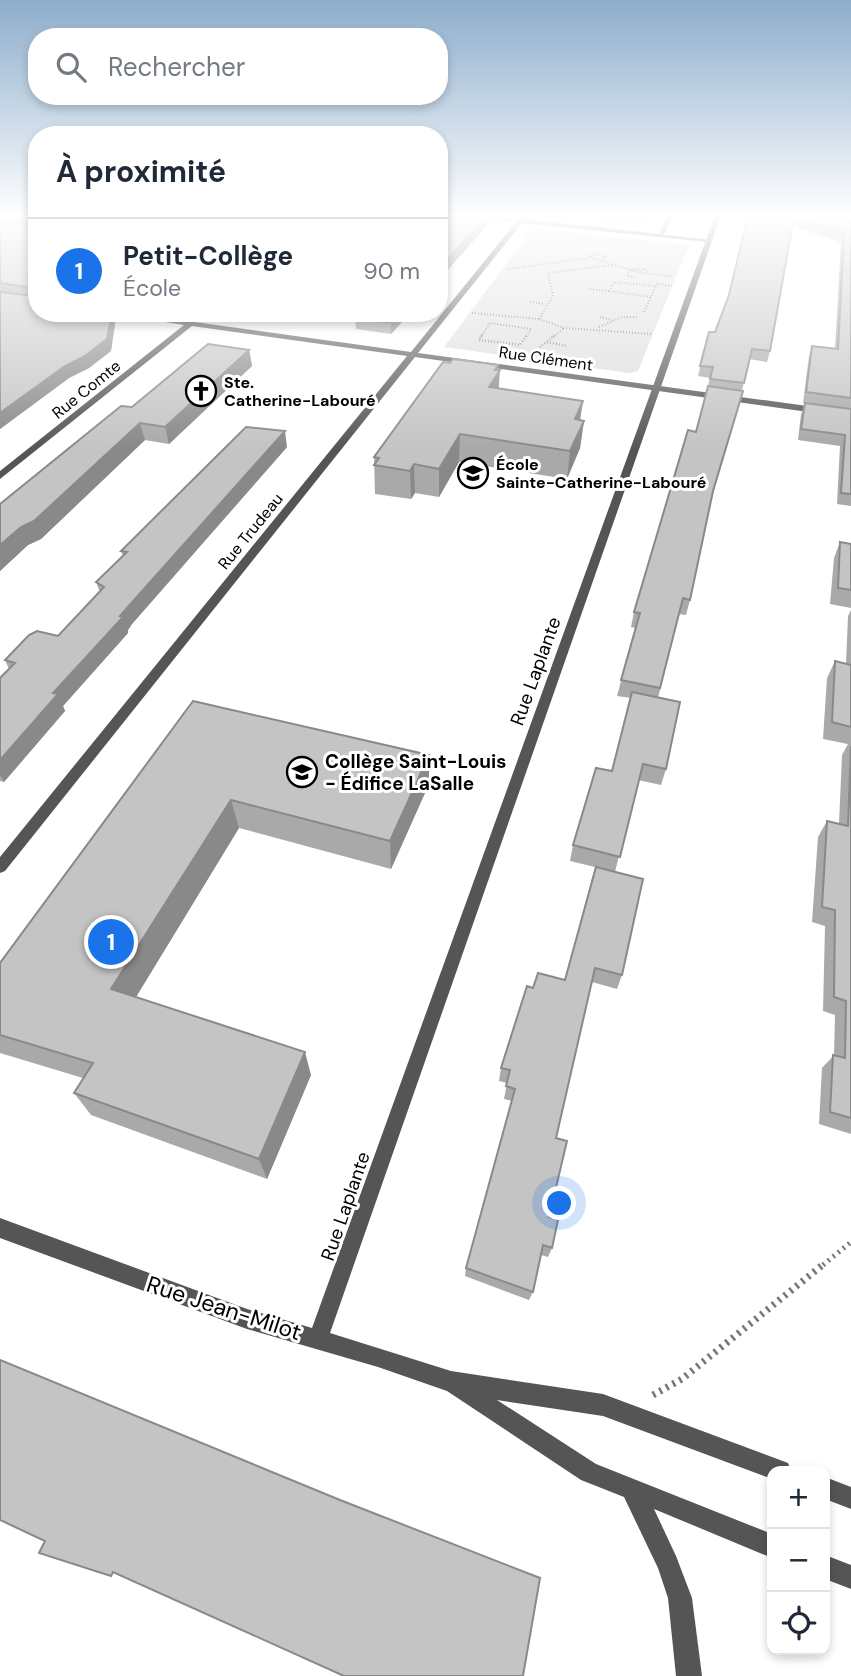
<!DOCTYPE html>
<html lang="fr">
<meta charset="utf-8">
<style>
:root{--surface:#fff;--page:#f6f6f7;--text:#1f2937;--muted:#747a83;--line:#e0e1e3;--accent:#1a73e8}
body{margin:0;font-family:"DM Sans",sans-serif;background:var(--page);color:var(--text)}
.controls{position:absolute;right:21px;bottom:21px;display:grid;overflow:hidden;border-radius:14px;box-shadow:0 4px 10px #0003}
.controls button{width:63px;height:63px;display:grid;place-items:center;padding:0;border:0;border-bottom:2px solid var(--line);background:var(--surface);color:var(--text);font:35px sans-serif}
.you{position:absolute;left:560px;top:1204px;width:24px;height:24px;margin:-18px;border:5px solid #fff;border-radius:50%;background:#1a73e8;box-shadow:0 0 0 10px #1a73e833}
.badge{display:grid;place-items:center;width:46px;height:46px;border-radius:50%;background:var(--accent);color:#fff;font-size:23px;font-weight:700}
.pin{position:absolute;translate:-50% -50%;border:4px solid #fff;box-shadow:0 2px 7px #0006}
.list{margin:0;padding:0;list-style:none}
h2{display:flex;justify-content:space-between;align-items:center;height:91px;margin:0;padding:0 28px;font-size:30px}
h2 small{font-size:23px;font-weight:400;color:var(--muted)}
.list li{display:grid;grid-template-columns:46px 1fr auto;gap:21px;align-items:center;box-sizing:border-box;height:105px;padding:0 28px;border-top:2px solid var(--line)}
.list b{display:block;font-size:26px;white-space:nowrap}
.list p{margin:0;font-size:23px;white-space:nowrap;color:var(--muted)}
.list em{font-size:23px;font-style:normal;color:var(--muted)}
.icon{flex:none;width:38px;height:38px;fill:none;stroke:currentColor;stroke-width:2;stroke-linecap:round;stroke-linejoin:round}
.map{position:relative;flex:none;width:851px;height:1676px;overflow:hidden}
.search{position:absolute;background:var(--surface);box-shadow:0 4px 10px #0003;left:28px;top:28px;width:420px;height:77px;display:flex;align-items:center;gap:18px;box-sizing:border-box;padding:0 24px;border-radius:28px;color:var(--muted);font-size:26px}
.panel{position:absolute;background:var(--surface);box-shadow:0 4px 10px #0003;left:28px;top:126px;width:420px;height:196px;border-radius:28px}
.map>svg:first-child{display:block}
.green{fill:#dcdcdc}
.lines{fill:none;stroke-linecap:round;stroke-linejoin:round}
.path-far3{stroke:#777;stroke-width:2;stroke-dasharray:1 2;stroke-linecap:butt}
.path-far2{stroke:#777;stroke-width:2.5;stroke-dasharray:1 2;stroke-linecap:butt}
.path-far1{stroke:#777;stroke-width:5;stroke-dasharray:2 4.5;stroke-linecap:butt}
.path{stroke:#777;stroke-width:7;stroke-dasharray:2.5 5;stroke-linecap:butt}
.service{fill:#555;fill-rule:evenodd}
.minor{fill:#555;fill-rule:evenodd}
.tertiary{fill:#555;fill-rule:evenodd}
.wall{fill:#a9a9a9}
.shaded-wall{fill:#898989}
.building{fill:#c4c4c4;stroke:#898989;stroke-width:2}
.labels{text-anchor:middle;stroke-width:6;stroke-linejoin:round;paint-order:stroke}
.far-street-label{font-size:16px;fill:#000;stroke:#fff}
.far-poi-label{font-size:16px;font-weight:bold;fill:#000;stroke:#fff;text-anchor:start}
.street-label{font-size:19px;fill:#000;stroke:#fff}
.poi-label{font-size:19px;font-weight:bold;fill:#000;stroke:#fff;text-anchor:start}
.near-street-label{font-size:23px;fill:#000;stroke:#fff}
</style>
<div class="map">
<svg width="851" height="1676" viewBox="0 0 851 1676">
<rect width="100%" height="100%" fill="#fff"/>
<path class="green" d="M 533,228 L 689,245 L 638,371 L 629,373 L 444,347 Z"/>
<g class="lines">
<path class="path-far3" d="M 604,259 L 606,257 L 597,254 L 589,257 L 637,272 L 674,277
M 507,269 L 590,258
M 635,277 L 627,276 L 630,270 L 645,269 L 651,274
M 590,289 L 609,291
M 651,297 L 609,291 L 614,282 L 656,286
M 530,302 L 545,304
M 644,312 L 657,284 L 674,286
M 472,313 L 539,319 L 564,328 L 653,334
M 600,317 L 612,320
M 539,319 L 553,296 L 548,273 L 612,265
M 599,327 L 622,317 L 638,317
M 481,337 L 490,323 L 531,329 L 526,337
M 553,337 L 564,328"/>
<path class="path-far2" d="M 482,335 L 479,340 L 520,345 L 527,335
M 547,342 L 567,346
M 535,351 L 555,335"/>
<path class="path-far1" d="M 823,1265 L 851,1242"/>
<path class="path" d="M 653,1395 L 682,1379 L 825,1263"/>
<path class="service" d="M 667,215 L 673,215 L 664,235 L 659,236 Z"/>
<path class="minor" d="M 462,215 L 519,219 L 522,215 L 528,215 L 525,219 L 712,240 L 709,242 L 522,223 L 418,353 L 851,412 L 851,418 L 415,357 L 5,871 L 0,873 L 0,857 L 407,356 L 192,326 L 0,479 L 0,471 L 184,325 L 109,313 L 129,313 L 411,352 L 516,222 Z"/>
<path class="tertiary" d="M 715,215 L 721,215 L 330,1333 L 451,1371 L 603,1394 L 788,1463 L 791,1471 L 772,1471 L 772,1479 L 603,1416 L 497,1400 L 596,1464 L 772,1534 L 772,1558 L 654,1509 L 676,1556 L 692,1598 L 702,1676 L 676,1676 L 668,1598 L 658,1568 L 624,1497 L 581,1480 L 447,1391 L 378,1367 L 247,1329 L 0,1238 L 0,1218 L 247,1309 L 312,1328 Z
M 825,1477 L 851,1487 L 851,1509 L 825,1499 Z
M 825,1555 L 851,1565 L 851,1589 L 825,1579 Z"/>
</g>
<path class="wall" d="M 0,215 L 37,215 L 116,317 L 111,351 L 89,368 L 69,378 L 0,429 Z
M 550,215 L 652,215 L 647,224 Z
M 748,215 L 851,215 L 851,506 L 837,504 L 840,446 L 798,440 L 801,414 L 805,403 L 803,403 L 809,356 L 812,346 L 835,349 L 841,242 L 792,226 L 770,351 L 767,362 L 749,359 L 742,391 L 713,494 L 690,600 L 686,615 L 679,614 L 658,698 L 666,769 L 661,785 L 638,780 L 615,872 L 622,975 L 617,989 L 592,982 L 556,1138 L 549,1217 L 552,1248 L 548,1257 L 541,1255 L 533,1292 L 529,1300 L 465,1276 L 466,1268 L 512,1101 L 504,1099 L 507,1083 L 499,1081 L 501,1068 L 533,988 L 565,980 L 595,867 L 570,861 L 573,845 L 612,771 L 631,698 L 617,696 L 635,628 L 631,627 L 634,612 L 696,432 L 710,378 L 698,376 L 709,332 L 715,332 L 728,296 Z
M 241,313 L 305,313 L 297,321 Z
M 410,313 L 391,334 L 356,329 L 355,318 Z
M 249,350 L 252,366 L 169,444 L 145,440 L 41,539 L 28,545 L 0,571 L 0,504 L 132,407 Z
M 498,365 L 499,389 L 584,421 L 580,448 L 567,479 L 459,462 L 439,497 L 415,493 L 411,499 L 375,494 L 374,457 Z
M 287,447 L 132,624 L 128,630 L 128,633 L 63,706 L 65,711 L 4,782 L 0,781 L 0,678 L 9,669 L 5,660 L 58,636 L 100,592 L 96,582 L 123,556 L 121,551 Z
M 840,542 L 851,544 L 851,608 L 830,604 L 834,558 Z
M 851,610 L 851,1134 L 819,1124 L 822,1068 L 834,1055 L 835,1015 L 823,1011 L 825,926 L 812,922 L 818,837 L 827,821 L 839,824 L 842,755 L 848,744 L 823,739 L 827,678 L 835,661 L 846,664 L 848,616 Z
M 193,701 L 429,784 L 391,869 L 239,828 L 136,997 L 311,1075 L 267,1179 L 91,1115 L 74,1093 L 83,1078 L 0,1053 L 0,963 Z"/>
<path class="shaded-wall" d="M 488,215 L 491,215 L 491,221 L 439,280 L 439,269 Z
M 112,313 L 115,313 L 116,317 L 111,351 L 89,368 L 69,378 L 0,429 L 0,413 Z
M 296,313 L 305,313 L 297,321 Z
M 399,313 L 410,313 L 391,334 L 391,323 Z
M 249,350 L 252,366 L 169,444 L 165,427 Z
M 498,365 L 497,374 L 500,370 L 498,397 L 489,387 L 495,370 Z
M 583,401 L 579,428 L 575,419 Z
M 584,421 L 580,448 L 567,479 L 570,451 Z
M 140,423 L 145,440 L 41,539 L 28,545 L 0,571 L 0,545 Z
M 285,431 L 287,447 L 132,624 L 128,630 L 128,633 L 63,706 L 65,711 L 4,782 L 0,775 L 0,760 L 53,693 L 127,608 Z
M 460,434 L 459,462 L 439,497 L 439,469 Z
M 414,464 L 415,493 L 411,499 L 410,471 Z
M 429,755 L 429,784 L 391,869 L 390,841 Z
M 231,800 L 239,828 L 125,1015 L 111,989 Z
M 305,1052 L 311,1075 L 267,1179 L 259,1159 Z"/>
<path class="building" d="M 28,215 L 37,215 L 37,313 L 112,313 L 107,339 L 85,356 L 65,366 L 0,413 L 0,292 L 33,296 L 35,288 L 0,283 L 0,221 L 36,224 L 34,215 Z
M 439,215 L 488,215 L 439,269 Z
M 748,215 L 851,215 L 851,398 L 806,392 L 812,346 L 838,349 L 844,233 L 794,217 L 770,351 L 752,349 L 744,383 L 710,379 L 713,367 L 700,366 L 709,332 L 715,332 L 729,295 Z
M 359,313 L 399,313 L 391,323 L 355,318 Z
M 208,344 L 249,350 L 165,427 L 140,423 L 34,521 L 21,527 L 0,545 L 0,504 L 121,406 L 132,407 Z
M 453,359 L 498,365 L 495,370 L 500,370 L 489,387 L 583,401 L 575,419 L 584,421 L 570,451 L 460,434 L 439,469 L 414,464 L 410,471 L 374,465 L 379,458 L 374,457 L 443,362 L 450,363 Z
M 708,386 L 743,391 L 713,491 L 690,600 L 683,598 L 660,688 L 621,680 L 640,613 L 634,612 L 688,430 L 696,432 Z
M 805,403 L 851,409 L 851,494 L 841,493 L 845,435 L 801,429 Z
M 246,427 L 285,431 L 127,608 L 120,616 L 123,617 L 53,693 L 58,694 L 0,760 L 0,678 L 15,663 L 5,660 L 29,635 L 37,631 L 58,636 L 104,587 L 96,582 L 127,552 L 121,551 Z
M 840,542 L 851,544 L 851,590 L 838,588 Z
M 835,661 L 851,665 L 851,727 L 832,722 Z
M 632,692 L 680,702 L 666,769 L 643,764 L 620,857 L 573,845 L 596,768 L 612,771 Z
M 193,701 L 429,755 L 390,841 L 231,800 L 111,989 L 305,1052 L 259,1159 L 74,1093 L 93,1063 L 0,1035 L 0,963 Z
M 851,746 L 851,1118 L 830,1112 L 833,1055 L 845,1058 L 846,1001 L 834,997 L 835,910 L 822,907 L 827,821 L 848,826 Z
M 596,867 L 643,879 L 622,975 L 595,968 L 556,1138 L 567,1141 L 549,1217 L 558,1220 L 552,1248 L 543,1245 L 533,1292 L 466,1268 L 515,1089 L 506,1086 L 510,1070 L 501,1068 L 527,986 L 533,988 L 538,973 L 565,980 Z
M 0,1360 L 340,1500 L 540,1578 L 523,1676 L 344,1676 L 113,1572 L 111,1576 L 39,1553 L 45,1541 L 0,1520 Z"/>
<linearGradient id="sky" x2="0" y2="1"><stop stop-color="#8cadcc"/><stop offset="0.48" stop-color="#fff"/><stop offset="1" stop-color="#fff" stop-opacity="0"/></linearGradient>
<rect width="851" height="449" fill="url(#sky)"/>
<defs>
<g id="church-ring" transform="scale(1.575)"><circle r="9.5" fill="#fff" stroke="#000" stroke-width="1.5"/><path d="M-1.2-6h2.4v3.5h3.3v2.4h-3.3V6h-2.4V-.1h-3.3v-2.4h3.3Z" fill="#000"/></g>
<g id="school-ring" transform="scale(1.575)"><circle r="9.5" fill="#fff" stroke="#000" stroke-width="1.5"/><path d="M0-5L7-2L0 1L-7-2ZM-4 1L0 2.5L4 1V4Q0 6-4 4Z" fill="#000"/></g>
</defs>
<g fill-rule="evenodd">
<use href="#church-ring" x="201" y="391"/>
<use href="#school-ring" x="473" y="473"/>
<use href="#school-ring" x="302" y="772"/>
</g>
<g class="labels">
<g class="far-street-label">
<text transform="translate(546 358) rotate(8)" y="6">Rue Clément</text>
<text transform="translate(86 389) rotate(-39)" y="6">Rue Comte</text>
<text transform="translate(250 531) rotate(-51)" y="6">Rue Trudeau</text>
</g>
<g class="far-poi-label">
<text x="224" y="388">Ste.<tspan x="224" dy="18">Catherine-Labouré</tspan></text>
<text x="496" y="470">École<tspan x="496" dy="18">Sainte-Catherine-Labouré</tspan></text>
</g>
<g class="street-label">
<text transform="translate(535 671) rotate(-70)" y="7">Rue Laplante</text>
<text transform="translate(345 1206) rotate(-71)" y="7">Rue Laplante</text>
</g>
<g class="poi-label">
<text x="325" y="768">Collège Saint-Louis<tspan x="325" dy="22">- Édifice LaSalle</tspan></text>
</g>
<g class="near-street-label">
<text transform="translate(224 1308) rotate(18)" y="8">Rue Jean-Milot</text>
</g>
</g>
</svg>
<div class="controls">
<button>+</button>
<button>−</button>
<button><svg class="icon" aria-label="locate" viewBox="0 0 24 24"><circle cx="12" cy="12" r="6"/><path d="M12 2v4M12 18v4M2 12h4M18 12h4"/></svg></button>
</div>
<div class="you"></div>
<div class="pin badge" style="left:111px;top:942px">1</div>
<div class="search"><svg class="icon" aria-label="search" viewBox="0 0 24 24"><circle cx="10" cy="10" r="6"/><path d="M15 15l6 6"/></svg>Rechercher</div>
<section class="panel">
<h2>À proximité<small></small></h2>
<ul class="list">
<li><span class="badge">1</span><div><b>Petit-Collège</b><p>École</p></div><em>90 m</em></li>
</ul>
</section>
</div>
